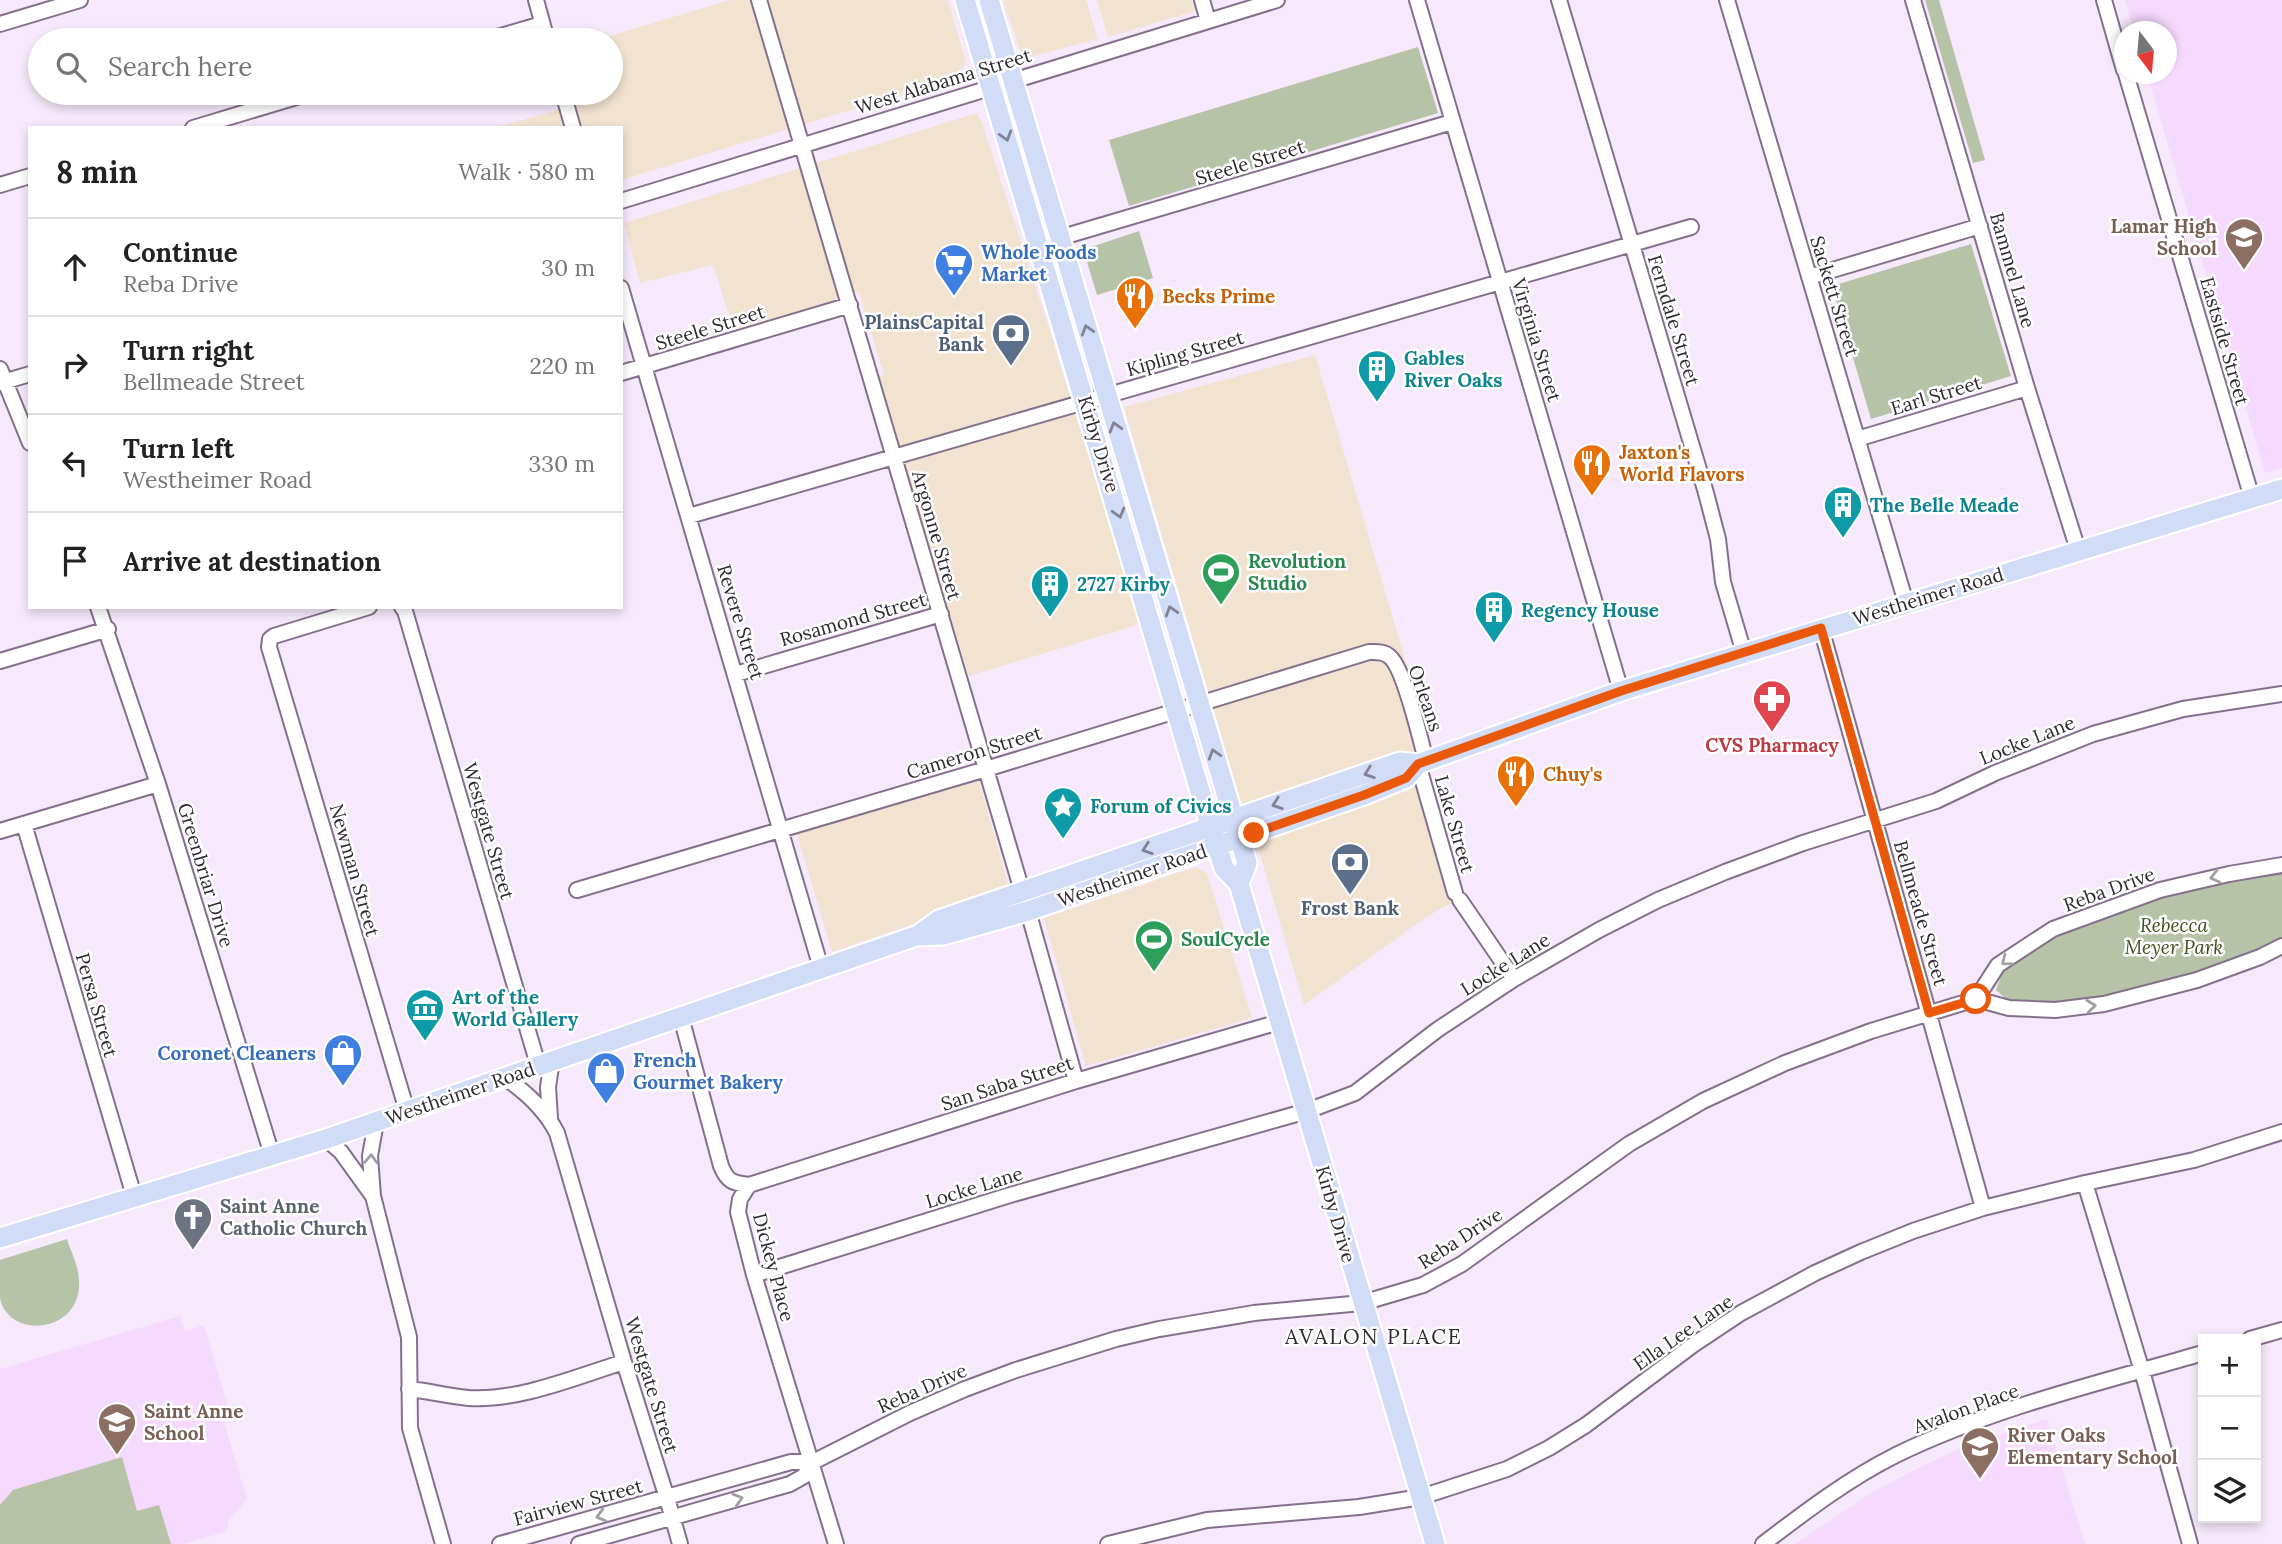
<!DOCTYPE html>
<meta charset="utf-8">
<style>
:root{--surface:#fff;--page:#f2f2f2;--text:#222;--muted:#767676;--line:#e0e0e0}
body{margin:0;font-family:Lora,serif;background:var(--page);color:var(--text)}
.controls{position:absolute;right:21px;bottom:21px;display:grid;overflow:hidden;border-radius:0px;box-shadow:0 4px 10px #0003}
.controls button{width:63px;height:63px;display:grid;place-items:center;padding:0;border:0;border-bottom:2px solid var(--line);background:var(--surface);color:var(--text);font:35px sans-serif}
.compass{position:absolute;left:2114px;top:21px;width:63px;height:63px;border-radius:50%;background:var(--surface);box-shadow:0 4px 10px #0003;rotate:164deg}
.stop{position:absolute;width:21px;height:21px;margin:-16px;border:5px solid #ea580c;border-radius:50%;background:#fff}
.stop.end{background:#ea580c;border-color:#fff;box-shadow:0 2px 7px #0008}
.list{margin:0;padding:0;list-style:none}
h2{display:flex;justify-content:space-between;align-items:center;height:91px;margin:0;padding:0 28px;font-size:30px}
h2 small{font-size:23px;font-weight:400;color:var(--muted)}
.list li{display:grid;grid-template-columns:46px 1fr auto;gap:21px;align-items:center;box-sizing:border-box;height:98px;padding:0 28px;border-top:2px solid var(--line)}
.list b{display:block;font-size:26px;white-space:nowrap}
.list p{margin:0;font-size:23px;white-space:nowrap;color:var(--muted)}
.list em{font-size:23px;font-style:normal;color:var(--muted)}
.icon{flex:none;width:38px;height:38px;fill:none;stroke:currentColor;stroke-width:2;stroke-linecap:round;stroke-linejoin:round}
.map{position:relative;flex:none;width:2282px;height:1544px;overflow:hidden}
.search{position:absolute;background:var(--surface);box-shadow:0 4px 10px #0003;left:28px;top:28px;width:595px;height:77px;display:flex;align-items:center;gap:18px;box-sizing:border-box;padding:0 24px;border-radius:38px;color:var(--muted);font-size:26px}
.panel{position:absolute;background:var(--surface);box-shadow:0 4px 10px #0003;left:28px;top:126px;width:595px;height:483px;border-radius:0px}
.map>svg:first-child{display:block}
.commercial{fill:#f1e3d0}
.built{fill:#f6d9fe}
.green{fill:#b6c3a7}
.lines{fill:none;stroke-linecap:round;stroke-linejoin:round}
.minor-casing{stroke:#85708c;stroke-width:18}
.major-casing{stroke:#fff;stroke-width:23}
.minor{stroke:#fff;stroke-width:14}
.major{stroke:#d1dcf7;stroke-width:19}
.oneway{stroke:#808295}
.oneway2{stroke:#a29ea3}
.route{stroke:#ea580c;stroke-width:9}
.labels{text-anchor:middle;stroke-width:5;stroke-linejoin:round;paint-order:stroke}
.street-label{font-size:19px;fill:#302733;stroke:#fff}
.education-label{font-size:19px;font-weight:bold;fill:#785e54;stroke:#fff;text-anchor:start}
.shop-label{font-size:19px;font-weight:bold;fill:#366cbe;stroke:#fff;text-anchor:start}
.food-label{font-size:19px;font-weight:bold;fill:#c56008;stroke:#fff;text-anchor:start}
.service-label{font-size:19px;font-weight:bold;fill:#4e5e75;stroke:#fff;text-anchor:end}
.culture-label{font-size:19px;font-weight:bold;fill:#0d838f;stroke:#fff;text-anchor:start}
.leisure-label{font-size:19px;font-weight:bold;fill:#27864d;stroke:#fff;text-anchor:start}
.health-label{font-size:19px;font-weight:bold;fill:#be3a42;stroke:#fff}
.park-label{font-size:19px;font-style:italic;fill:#3a4f1c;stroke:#fff}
.worship-label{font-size:19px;font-weight:bold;fill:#5b616d;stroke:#fff;text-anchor:start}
.neighbourhood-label{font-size:21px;letter-spacing:2px;fill:#302733;stroke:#fff}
</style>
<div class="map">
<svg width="2282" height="1544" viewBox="0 0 2282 1544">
<rect width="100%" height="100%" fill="#f7e9fc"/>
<path class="commercial" d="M 730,0 L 948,0 L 966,62 L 956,78 L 621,180 L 621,128 L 494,128 L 578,104 L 575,93 L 611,93 L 611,40 L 596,40 Z
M 1003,0 L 1086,0 L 1098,39 L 1023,59 Z
M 1097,0 L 1191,0 L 1195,11 L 1108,37 Z
M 977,113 L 981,120 L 1048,325 L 1140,624 L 969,676 L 877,377 L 884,375 L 859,292 L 734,331 L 713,265 L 640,283 L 624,223 Z
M 1315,355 L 1431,747 L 1242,805 L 1124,407 Z
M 978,778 L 1010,891 L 832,952 L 796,831 Z
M 1415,786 L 1439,864 L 1454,901 L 1425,918 L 1304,1005 L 1260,854 L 1260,845 L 1264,841 Z
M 1195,867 L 1207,873 L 1252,1018 L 1086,1066 L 1044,918 Z"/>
<path class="built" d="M 2125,0 L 2282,0 L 2282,468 L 2265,473 L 2147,74 L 2166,74 L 2166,32 L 2134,31 Z
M 180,1316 L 185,1331 L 204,1325 L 228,1406 L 221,1412 L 247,1499 L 229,1520 L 227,1531 L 185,1544 L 0,1544 L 0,1369 Z
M 2047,1419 L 2085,1544 L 1795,1544 L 1871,1493 L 1918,1468 L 1965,1446 Z"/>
<path class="green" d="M 1925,0 L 1939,0 L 1985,160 L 1973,163 Z
M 1418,47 L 1438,113 L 1129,206 L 1109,140 Z
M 1139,231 L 1153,278 L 1097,295 L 1084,252 L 1085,249 Z
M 1971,244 L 2011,376 L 1871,419 L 1832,286 Z
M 2282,871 L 2282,940 C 2217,972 2113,1006 2040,1004 C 2032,1003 2021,1005 2013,1003 C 2007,1001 2001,994 1996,990 L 2004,968 L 2055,934 L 2162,895 L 2230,879 Z
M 67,1239 C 71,1252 79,1267 79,1281 C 82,1334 8,1340 0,1298 C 0,1286 0,1272 0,1260 Z
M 122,1457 L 137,1511 L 159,1505 L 171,1544 L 0,1544 L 0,1505 L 13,1490 Z"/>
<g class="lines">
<g class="minor-casing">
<path id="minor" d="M 536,0 L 547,40
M 759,0 L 1030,918 L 1076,1081
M 1202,0 L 1208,21
M 1417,0 L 1621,691
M 1559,0 L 1706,493 L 1718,539 L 1723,582 L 1744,653
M 1727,0 L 1906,603
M 1913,0 L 2027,388 L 2078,550
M 2104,0 L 2124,70
M 0,24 L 80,0
M 487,40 L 542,24
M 2126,74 L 2252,498
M 563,93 L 573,128
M 193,128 L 310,93
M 0,185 L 30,176
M 621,201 L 1277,0
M 1059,238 L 1452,122
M 1809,277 L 1980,226
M 621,288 L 821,968
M 0,369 L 30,443
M 621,373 L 850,305
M 0,383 L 30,374
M 1857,439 L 2027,388
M 689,516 L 1691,227
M 98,607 L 158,784 L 272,1155
M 369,607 L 274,636 L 270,639 L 269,647 L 407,1111
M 402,607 L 405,611 L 538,1065
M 1821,628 L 1983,1208
M 0,661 L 108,629
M 736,674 L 941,614
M 1418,764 L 1455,893
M 24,824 L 134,1196
M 0,831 L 158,784
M 577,890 L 986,769 L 1369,652 C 1376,652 1384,651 1390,657 C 1404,669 1421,741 1426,761
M 1460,900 L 1514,979
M 1976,999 L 1998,965 L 2053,929 L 2160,890 L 2229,874 L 2282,865
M 681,1017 L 721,1166 C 727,1181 732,1183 749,1185 L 1076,1081 L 1279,1022
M 504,1077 C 526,1092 545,1109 557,1133 L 624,1362 L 667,1498 L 680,1544
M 550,1118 L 548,1087 L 552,1060
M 376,1122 L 370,1156 L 373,1196 L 409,1337 L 410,1428 L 443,1544
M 326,1139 L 341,1152 L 372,1195
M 2085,1183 L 2142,1371 L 2190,1544
M 749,1185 L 740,1199 L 738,1212 L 754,1275 L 836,1544
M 754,1275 L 1010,1195 L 1307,1111 L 1355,1093 L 1437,1030 L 1514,979 L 1599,930 L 1658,900 L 1725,872 L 1803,843 L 1936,801 L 1995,773 L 2093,734 L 2183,709 L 2282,694
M 2250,1339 L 2282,1330
M 409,1389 C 428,1391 449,1396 469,1398 C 520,1401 575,1377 624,1362
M 500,1544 L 791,1462 L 813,1462 L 910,1413 L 965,1389 L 1016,1370 L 1116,1339 L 1159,1329 L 1254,1313 L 1362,1303 L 1423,1285 L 1462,1264 L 1629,1144 L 1703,1101 L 1785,1063 L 1871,1031 L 1976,999 L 2009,1008 L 2055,1010 L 2104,1004 L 2197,980 L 2260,957 L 2282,946
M 579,1544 L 790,1484 L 804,1476 L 813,1462
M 1108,1544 L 1207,1520 L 1359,1507 L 1421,1497 L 1507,1469 L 1549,1448 L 1586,1425 L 1693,1345 L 1741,1313 L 1815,1273 L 1861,1252 L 1913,1231 L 1983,1208 L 2085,1183 L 2194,1160 L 2282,1132
M 1763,1544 C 1805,1512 1848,1479 1896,1455 C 1992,1408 2100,1383 2203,1353"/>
</g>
<g class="major-casing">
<path id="major" d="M 965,0 L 1208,818 L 1224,868 L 1239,884 L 1435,1544
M 989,0 L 1247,863 L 1239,884
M 917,936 L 939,920 L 1400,762 L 1418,764 L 1621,691 L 2282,489
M 0,1238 L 326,1139 L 916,936 L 943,935 L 1028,911 L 1364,795 L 1406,778 L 1418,764"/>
</g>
<use href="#minor" class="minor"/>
<use href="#major" class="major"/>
</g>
<defs><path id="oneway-chevron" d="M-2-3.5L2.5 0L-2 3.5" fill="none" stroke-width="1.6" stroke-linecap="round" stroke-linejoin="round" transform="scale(1.75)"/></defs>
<g class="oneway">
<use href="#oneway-chevron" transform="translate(1006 136) rotate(73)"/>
<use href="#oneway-chevron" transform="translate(1087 330) rotate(-107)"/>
<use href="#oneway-chevron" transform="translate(1115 427) rotate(-106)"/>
<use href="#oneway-chevron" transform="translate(1119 513) rotate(74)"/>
<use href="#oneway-chevron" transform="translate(1171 611) rotate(-107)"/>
<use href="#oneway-chevron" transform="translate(1214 754) rotate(-107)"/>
<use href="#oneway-chevron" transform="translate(1369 773) rotate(161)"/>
<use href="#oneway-chevron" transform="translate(1277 804) rotate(161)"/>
<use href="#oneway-chevron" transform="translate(1147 849) rotate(161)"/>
</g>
<g class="oneway2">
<use href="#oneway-chevron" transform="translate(2215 877) rotate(167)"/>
<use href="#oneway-chevron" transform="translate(2006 961) rotate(143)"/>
<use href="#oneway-chevron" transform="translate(2091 1006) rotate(-6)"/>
<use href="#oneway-chevron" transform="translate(371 1159) rotate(-88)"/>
<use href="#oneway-chevron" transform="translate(738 1499) rotate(-16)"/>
<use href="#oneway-chevron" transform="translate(601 1516) rotate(165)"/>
</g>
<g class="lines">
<path class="route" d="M 1254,833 L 1364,795 L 1406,778 L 1418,764 L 1621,691 L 1821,628 L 1929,1013 L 1976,999"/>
</g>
<defs>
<g id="school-pin" transform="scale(2.0125)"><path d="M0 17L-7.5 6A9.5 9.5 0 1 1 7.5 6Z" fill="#8d6e63" stroke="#fff"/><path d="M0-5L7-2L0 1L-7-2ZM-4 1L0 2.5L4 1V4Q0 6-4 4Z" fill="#fff"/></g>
<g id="supermarket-pin" transform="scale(2.0125)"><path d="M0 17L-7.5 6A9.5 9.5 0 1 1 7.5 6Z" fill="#3f7fe0" stroke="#fff"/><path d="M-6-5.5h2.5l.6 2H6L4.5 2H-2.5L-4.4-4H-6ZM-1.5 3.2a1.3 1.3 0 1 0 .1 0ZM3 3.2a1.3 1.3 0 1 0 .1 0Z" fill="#fff"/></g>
<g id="restaurant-pin" transform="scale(2.0125)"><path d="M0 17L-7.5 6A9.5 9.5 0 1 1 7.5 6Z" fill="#e8710a" stroke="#fff"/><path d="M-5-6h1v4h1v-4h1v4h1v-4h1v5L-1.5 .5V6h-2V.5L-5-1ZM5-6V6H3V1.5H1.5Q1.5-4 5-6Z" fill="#fff"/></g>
<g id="bank-pin" transform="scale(2.0125)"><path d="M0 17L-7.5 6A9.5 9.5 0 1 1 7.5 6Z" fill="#5c6f8a" stroke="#fff"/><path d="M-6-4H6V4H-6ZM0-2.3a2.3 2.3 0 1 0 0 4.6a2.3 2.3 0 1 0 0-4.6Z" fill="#fff"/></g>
<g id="building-pin" transform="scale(2.0125)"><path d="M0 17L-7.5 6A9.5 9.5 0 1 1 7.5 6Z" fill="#0f9aa8" stroke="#fff"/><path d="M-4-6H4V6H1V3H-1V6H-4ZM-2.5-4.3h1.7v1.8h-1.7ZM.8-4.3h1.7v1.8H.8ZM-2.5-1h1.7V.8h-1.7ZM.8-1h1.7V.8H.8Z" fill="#fff"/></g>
<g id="stadium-pin" transform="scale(2.0125)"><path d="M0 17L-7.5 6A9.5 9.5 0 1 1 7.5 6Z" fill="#2e9e5b" stroke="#fff"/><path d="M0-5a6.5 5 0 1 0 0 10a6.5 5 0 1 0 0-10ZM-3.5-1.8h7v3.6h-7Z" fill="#fff"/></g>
<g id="pharmacy-pin" transform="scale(2.0125)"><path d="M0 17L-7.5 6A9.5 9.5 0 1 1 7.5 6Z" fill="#e0444e" stroke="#fff"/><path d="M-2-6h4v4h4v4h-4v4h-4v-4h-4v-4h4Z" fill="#fff"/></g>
<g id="sight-pin" transform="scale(2.0125)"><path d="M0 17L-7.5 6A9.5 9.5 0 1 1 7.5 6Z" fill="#0f9aa8" stroke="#fff"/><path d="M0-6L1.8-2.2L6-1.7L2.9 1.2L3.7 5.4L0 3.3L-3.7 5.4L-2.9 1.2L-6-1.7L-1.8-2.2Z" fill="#fff"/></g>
<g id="museum-pin" transform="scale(2.0125)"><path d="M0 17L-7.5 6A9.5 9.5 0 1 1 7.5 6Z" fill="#0f9aa8" stroke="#fff"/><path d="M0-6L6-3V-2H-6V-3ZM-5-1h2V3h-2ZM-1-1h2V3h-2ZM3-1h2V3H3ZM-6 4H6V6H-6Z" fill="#fff"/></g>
<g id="shop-pin" transform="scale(2.0125)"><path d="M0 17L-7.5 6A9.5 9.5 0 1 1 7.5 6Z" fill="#3f7fe0" stroke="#fff"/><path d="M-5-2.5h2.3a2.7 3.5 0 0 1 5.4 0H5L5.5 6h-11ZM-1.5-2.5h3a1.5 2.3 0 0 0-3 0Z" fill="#fff"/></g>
<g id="church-pin" transform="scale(2.0125)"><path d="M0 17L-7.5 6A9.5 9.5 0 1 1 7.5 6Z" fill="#6b7280" stroke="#fff"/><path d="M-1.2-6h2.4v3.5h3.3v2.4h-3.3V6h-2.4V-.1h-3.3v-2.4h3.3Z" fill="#fff"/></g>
</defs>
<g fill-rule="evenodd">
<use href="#school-pin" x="2244" y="237"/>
<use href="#supermarket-pin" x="954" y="263"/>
<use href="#restaurant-pin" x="1135" y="296"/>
<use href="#bank-pin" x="1011" y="333"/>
<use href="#building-pin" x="1377" y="369"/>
<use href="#restaurant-pin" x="1592" y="463"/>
<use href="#building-pin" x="1843" y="505"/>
<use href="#stadium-pin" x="1221" y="572"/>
<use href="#building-pin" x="1050" y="584"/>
<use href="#building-pin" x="1494" y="610"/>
<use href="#pharmacy-pin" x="1772" y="699"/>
<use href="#restaurant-pin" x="1516" y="774"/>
<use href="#sight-pin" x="1063" y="806"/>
<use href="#bank-pin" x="1350" y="862"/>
<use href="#stadium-pin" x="1154" y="939"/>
<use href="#museum-pin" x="425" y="1008"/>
<use href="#shop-pin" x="343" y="1053"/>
<use href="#shop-pin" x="606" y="1071"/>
<use href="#church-pin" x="193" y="1217"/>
<use href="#school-pin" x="117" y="1422"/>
<use href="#school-pin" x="1980" y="1446"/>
</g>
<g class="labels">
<g class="street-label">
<text transform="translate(943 81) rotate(-17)" y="7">West Alabama Street</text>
<text transform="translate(1250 162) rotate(-17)" y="7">Steele Street</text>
<text transform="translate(2013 270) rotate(74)" y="7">Bammel Lane</text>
<text transform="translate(1835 296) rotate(73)" y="7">Sackett Street</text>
<text transform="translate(1674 320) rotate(73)" y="7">Ferndale Street</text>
<text transform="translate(710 327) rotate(-17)" y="7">Steele Street</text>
<text transform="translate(1537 340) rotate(73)" y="7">Virginia Street</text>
<text transform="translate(2225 341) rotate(74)" y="7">Eastside Street</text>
<text transform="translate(1185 353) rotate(-16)" y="7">Kipling Street</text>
<text transform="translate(1936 395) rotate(-17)" y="7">Earl Street</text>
<text transform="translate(1099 444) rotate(73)" y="7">Kirby Drive</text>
<text transform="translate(937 535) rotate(74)" y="7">Argonne Street</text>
<text transform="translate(1928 596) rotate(-17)" y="7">Westheimer Road</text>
<text transform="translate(853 619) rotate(-16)" y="7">Rosamond Street</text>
<text transform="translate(741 622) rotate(73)" y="7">Revere Street</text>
<text transform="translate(1426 698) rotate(71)" y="7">Orleans</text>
<text transform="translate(2027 740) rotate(-22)" y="7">Locke Lane</text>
<text transform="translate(974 752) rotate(-17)" y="7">Cameron Street</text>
<text transform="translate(1455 824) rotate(74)" y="7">Lake Street</text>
<text transform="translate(489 831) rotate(74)" y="7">Westgate Street</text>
<text transform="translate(355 870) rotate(74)" y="7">Newman Street</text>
<text transform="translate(206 875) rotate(73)" y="7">Greenbriar Drive</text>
<text transform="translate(1132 875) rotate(-19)" y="7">Westheimer Road</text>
<text transform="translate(2109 889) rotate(-20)" y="7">Reba Drive</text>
<text transform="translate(1921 913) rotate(74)" y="7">Bellmeade Street</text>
<text transform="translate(1505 964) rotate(-32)" y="7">Locke Lane</text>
<text transform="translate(97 1005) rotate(74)" y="7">Persa Street</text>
<text transform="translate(1007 1083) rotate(-18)" y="7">San Saba Street</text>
<text transform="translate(460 1093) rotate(-19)" y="7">Westheimer Road</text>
<text transform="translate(974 1187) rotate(-17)" y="7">Locke Lane</text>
<text transform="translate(1336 1214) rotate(74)" y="7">Kirby Drive</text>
<text transform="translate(1460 1238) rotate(-33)" y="7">Reba Drive</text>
<text transform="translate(774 1267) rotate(75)" y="7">Dickey Place</text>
<text transform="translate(1683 1332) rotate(-35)" y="7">Ella Lee Lane</text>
<text transform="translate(652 1385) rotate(73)" y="7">Westgate Street</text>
<text transform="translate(922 1388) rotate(-24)" y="7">Reba Drive</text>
<text transform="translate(1966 1408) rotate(-20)" y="7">Avalon Place</text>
<text transform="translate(578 1502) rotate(-15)" y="7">Fairview Street</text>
</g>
<g class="education-label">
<text x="2217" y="233" text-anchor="end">Lamar High<tspan x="2217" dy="22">School</tspan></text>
<text x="144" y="1418">Saint Anne<tspan x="144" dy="22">School</tspan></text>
<text x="2007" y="1442">River Oaks<tspan x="2007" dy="22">Elementary School</tspan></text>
</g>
<g class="shop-label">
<text x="981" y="259">Whole Foods<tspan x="981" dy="22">Market</tspan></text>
<text x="316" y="1060" text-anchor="end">Coronet Cleaners</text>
<text x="633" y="1067">French<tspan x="633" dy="22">Gourmet Bakery</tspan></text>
</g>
<g class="food-label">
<text x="1162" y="303">Becks Prime</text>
<text x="1619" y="459">Jaxton's<tspan x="1619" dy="22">World Flavors</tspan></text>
<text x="1543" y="781">Chuy's</text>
</g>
<g class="service-label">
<text x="984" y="329">PlainsCapital<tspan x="984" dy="22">Bank</tspan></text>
<text x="1350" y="915" text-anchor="middle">Frost Bank</text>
</g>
<g class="culture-label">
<text x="1404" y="365">Gables<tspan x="1404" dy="22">River Oaks</tspan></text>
<text x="1870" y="512">The Belle Meade</text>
<text x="1077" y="591">2727 Kirby</text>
<text x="1521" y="617">Regency House</text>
<text x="1090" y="813">Forum of Civics</text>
<text x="452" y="1004">Art of the<tspan x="452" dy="22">World Gallery</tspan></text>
</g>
<g class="leisure-label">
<text x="1248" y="568">Revolution<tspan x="1248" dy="22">Studio</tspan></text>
<text x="1181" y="946">SoulCycle</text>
</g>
<g class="health-label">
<text x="1772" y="752">CVS Pharmacy</text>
</g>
<g class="park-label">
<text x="2174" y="932">Rebecca<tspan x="2174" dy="22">Meyer Park</tspan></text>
</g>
<g class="worship-label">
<text x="220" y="1213">Saint Anne<tspan x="220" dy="22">Catholic Church</tspan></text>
</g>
<g class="neighbourhood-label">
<text x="1374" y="1344">AVALON PLACE</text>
</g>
</g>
</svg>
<div class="controls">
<button>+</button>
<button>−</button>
<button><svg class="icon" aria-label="layers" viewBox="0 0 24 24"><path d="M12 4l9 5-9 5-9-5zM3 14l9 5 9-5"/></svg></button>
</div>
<svg class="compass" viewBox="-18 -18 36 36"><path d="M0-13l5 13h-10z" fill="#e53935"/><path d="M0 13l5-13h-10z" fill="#767676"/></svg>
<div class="stop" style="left:1976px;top:999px"></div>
<div class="stop end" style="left:1254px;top:833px"></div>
<div class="search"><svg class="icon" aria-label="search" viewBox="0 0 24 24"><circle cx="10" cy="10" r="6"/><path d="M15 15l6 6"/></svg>Search here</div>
<section class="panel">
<h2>8 min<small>Walk · 580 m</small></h2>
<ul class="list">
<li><svg class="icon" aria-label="ahead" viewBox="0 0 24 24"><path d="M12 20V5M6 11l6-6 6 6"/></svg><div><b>Continue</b><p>Reba Drive</p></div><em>30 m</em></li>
<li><svg class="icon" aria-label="right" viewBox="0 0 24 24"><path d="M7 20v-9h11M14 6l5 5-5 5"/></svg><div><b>Turn right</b><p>Bellmeade Street</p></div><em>220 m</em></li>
<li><svg class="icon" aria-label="left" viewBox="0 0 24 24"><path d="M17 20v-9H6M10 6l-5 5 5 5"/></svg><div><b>Turn left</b><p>Westheimer Road</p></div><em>330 m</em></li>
<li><svg class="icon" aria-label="arrive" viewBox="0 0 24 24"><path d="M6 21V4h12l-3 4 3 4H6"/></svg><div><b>Arrive at destination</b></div></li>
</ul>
</section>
</div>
